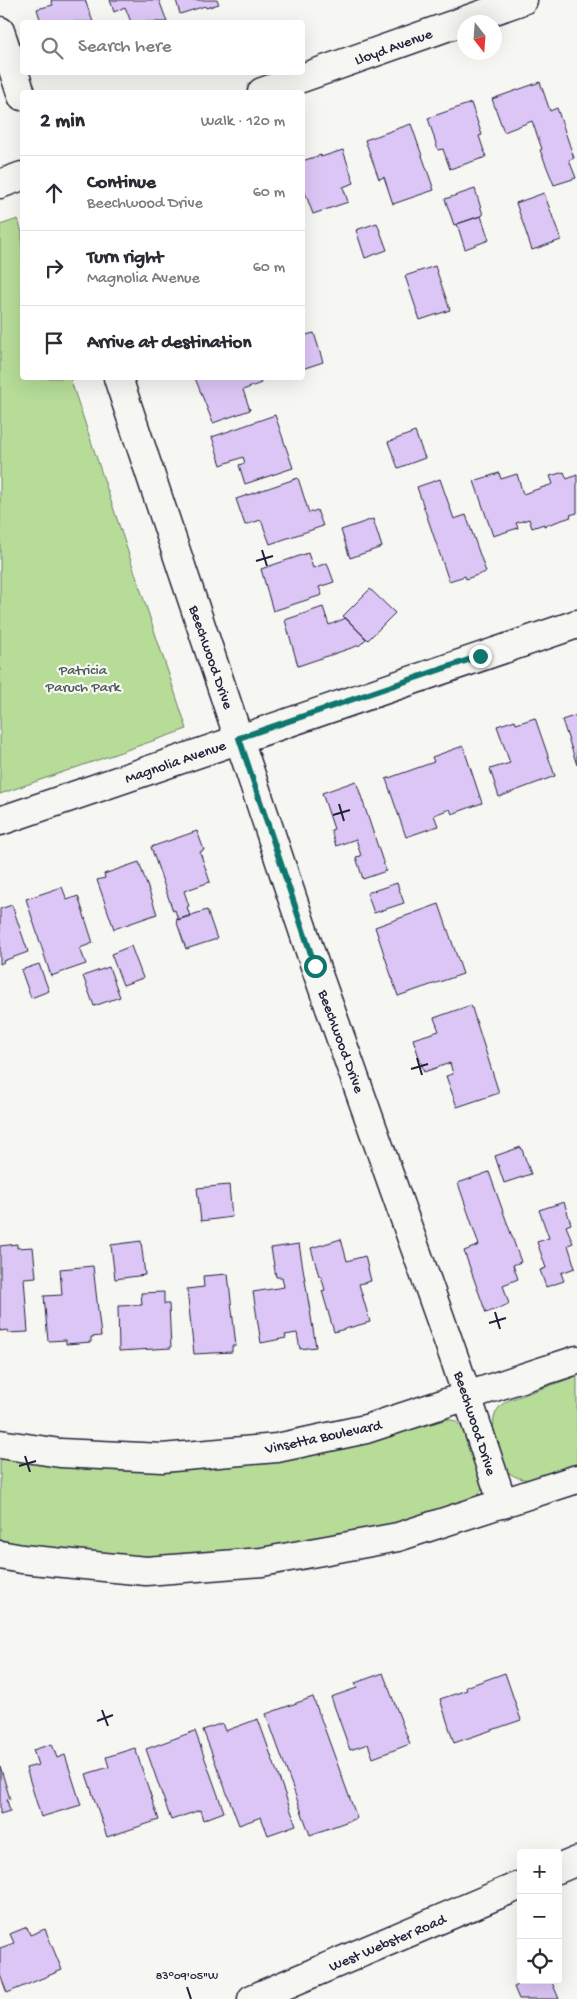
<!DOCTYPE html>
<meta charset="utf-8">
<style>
:root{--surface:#fff;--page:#f7f7f7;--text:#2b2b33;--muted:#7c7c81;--line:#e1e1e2}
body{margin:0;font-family:"Gochi Hand",sans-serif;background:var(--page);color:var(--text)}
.controls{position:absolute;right:15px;bottom:15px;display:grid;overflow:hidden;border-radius:5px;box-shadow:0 5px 20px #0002}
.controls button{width:45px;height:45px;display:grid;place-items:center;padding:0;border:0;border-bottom:1px solid var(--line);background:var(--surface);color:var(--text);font:25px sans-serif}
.compass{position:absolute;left:457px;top:15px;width:45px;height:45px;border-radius:50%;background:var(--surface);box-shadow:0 5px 20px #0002;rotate:163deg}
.stop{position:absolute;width:15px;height:15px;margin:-11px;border:4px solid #0f766e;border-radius:50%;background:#fff}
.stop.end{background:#0f766e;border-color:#fff;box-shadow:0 1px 5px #0008}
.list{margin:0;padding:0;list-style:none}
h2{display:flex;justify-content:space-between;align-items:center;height:65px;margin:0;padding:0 20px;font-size:21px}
h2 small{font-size:16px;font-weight:400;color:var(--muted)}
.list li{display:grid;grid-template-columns:32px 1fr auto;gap:15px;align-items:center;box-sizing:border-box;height:75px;padding:0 20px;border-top:1px solid var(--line)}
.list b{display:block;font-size:19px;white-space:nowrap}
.list p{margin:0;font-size:16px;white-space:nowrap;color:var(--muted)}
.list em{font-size:16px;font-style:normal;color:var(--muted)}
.icon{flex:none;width:28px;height:28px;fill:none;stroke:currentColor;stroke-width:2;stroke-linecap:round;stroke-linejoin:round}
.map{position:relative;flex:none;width:577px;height:1999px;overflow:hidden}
.search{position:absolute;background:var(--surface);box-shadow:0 5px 20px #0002;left:20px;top:20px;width:285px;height:55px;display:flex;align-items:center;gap:12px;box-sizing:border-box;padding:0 18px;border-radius:5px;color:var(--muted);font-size:19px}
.panel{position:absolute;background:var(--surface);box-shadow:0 5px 20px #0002;left:20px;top:90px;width:285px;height:290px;border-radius:5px}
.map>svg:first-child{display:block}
.green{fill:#b6dc98;stroke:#6c7f6a}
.building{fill:#dcc6f6;stroke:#22223b}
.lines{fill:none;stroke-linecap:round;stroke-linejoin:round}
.minor-casing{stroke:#22223b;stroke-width:31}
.minor{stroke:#f6f6f2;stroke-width:28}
.route{stroke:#0f766e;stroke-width:6}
.ticks{fill:none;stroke:#22223b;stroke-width:2}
.labels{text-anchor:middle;stroke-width:4.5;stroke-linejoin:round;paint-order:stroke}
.street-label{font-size:15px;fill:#22223b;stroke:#f6f6f2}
.park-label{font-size:15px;fill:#4e5a57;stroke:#f6f6f2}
.ticks-label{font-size:12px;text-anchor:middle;fill:#22223b;stroke:#f6f6f2;stroke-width:4.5;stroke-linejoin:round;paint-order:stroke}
</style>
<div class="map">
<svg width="577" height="1999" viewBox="0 0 577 1999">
<rect width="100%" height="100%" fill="#f6f6f2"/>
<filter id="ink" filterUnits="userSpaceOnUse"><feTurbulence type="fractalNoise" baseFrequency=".02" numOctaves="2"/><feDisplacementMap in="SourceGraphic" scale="10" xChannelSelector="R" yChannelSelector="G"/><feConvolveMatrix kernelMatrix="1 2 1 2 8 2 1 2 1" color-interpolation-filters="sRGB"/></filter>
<g filter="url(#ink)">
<path class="green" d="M 18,219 L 22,233 L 22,378 L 70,378 L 187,729 L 0,794 L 0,225 Z
M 577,1376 L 577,1466 C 555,1473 526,1490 506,1470 C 499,1448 480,1414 509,1400 Z
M 448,1419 L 455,1421 L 465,1430 L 482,1482 L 482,1489 L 475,1501 L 406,1524 L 291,1547 L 176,1555 L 139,1556 L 60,1550 L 0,1542 L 0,1457 L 62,1466 L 120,1471 L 161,1470 L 292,1458 L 370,1442 Z"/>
<path class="building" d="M 51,0 L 85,0 L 93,22 L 41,22 L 37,9 L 53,5 Z
M 110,0 L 159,0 L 167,22 L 131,22 L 125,7 L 114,12 Z
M 176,0 L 217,0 L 219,4 L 206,8 L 205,6 L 180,14 Z
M 540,82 L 550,111 L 557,108 L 574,158 L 569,160 L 576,178 L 554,185 L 540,150 L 542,149 L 532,121 L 504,132 L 492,99 Z
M 471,103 L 482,135 L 479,136 L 486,157 L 450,169 L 443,149 L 438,150 L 428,118 Z
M 411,124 L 434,190 L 393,204 L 384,177 L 379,179 L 365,140 Z
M 343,150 L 354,183 L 343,187 L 348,202 L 313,214 L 302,184 L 302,161 L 321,155 L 321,157 Z
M 475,189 L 483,215 L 454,225 L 445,199 Z
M 544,193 L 561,240 L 532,250 L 516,203 Z
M 481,216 L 489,240 L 465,249 L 457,224 Z
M 377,223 L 387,250 L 365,258 L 356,230 Z
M 435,266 L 450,310 L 420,320 L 405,276 Z
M 314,333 L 323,362 L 302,369 L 302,336 Z
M 195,378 L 259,378 L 261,383 L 243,390 L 250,410 L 213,423 Z
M 275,415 L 293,468 L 245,484 L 239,465 L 245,463 L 243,457 L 221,465 L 212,437 Z
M 415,432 L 425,458 L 398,468 L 388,442 Z
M 564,472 L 567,479 L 577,475 L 577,513 L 570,515 L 571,517 L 544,526 L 544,524 L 532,528 L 529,519 L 516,523 L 518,528 L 493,536 L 474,481 L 499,473 L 501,479 L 517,474 L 523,494 L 553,484 L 550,476 Z
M 298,478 L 309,513 L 317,510 L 323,526 L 270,544 L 261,520 L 245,525 L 236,499 Z
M 440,479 L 454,519 L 466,515 L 486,572 L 466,579 L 465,576 L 449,581 L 417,487 Z
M 373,519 L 382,547 L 350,558 L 341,530 Z
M 308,553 L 313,568 L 327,563 L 334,582 L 319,587 L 322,595 L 273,611 L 261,569 Z
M 370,589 L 395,613 L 368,640 L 343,616 Z
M 323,607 L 329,625 L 346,618 L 366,639 L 360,645 L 298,666 L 285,620 Z
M 577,715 L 577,765 L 562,720 Z
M 535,718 L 555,776 L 499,797 L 490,769 L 510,763 L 497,726 L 515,720 L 516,724 Z
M 463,746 L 482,803 L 452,814 L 450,809 L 434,815 L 438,826 L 406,837 L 386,779 L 434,762 L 432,757 Z
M 356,781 L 386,871 L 363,879 L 356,857 L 361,856 L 356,839 L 336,846 L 331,830 L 334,829 L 322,793 Z
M 197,831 L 204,850 L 200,852 L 210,882 L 184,891 L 189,906 L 187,907 L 190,916 L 178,920 L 175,910 L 173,911 L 151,847 Z
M 139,862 L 157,914 L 114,929 L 97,880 L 105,878 L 104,874 Z
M 397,883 L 404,903 L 374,913 L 367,893 Z
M 62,887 L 67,900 L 78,896 L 93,943 L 80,948 L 86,964 L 51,976 L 26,899 Z
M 439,904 L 463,974 L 398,996 L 375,927 Z
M 12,905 L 28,952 L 3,961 L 4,962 L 0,964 L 0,909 Z
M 207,910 L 217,939 L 186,949 L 176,920 Z
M 131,946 L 143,978 L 123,985 L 111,954 Z
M 39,964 L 49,991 L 31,998 L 21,970 Z
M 109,967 L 120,997 L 94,1006 L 83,976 Z
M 471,1005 L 499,1093 L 457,1107 L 446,1076 L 453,1074 L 450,1063 L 424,1072 L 413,1039 L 439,1031 L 434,1018 Z
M 521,1147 L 531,1174 L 504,1183 L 495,1156 Z
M 489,1172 L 521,1262 L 513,1265 L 518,1279 L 503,1285 L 509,1304 L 486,1313 L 464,1251 L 479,1245 L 458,1183 Z
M 229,1185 L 232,1217 L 201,1221 L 197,1188 Z
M 564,1202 L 571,1224 L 566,1226 L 573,1243 L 568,1245 L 575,1268 L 561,1273 L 564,1281 L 546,1287 L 540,1270 L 546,1268 L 537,1242 L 549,1238 L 539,1210 Z
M 341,1239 L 347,1261 L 365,1256 L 371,1281 L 359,1284 L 370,1322 L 334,1332 L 322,1291 L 325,1290 L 321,1276 L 319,1276 L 311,1248 Z
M 141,1241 L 145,1275 L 115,1279 L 111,1245 Z
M 17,1244 L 17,1248 L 33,1247 L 36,1277 L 24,1278 L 28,1332 L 8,1333 L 8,1330 L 0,1331 L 0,1246 Z
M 299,1244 L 316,1347 L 300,1349 L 297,1333 L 285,1335 L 286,1338 L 261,1343 L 253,1292 L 284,1287 L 282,1277 L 276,1277 L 271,1248 Z
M 93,1266 L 101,1336 L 91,1337 L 91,1342 L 66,1344 L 66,1340 L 48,1341 L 44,1296 L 62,1295 L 60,1269 Z
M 228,1274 L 236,1346 L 232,1346 L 232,1352 L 194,1354 L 187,1289 L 204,1287 L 203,1276 Z
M 164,1292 L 164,1304 L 169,1304 L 171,1348 L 119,1351 L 118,1306 L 142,1305 L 141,1293 Z
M 383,1673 L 410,1744 L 373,1758 L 368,1744 L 350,1750 L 331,1697 L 357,1688 L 355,1683 Z
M 505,1673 L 521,1720 L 454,1743 L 440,1699 L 467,1690 L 466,1687 Z
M 313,1697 L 357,1818 L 310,1835 L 266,1714 Z
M 258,1719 L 296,1825 L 268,1835 L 261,1817 L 239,1825 L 203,1730 L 222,1723 L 225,1731 Z
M 195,1731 L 224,1812 L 203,1820 L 200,1810 L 171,1820 L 146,1749 Z
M 52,1744 L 57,1758 L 65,1755 L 81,1805 L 41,1817 L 26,1768 L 38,1765 L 33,1750 Z
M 135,1748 L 159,1820 L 107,1837 L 86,1774 L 109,1767 L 106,1757 Z
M 0,1766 L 10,1799 L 7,1800 L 10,1811 L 0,1814 Z
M 27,1927 L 30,1935 L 45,1929 L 62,1970 L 7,1993 L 0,1975 L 0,1948 L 14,1943 L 10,1934 Z
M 529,1980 L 551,1980 L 559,1999 L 519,1999 L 514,1987 Z"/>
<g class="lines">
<g class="minor-casing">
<path id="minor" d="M 0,31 L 22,96
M 262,92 L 523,0
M 0,184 L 22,176
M 118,378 L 315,966 L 456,1363 L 503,1504
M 0,821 L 577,624
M 0,1444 L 60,1453 L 162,1458 L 277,1448 L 366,1429 L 577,1360
M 0,1555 L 22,1559 L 146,1571 L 262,1562 L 398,1537 L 577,1479
M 558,1869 L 577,1861
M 252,1999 L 521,1885"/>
</g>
<use href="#minor" class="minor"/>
</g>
</g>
<g class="lines" filter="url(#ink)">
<path class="route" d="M 315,966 L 239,738 L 480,656"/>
</g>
<path class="ticks" d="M 262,550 L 267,566M 256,561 L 273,556M 339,804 L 344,821M 333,815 L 350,810M 417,1058 L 422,1075M 411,1069 L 428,1064M 495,1312 L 500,1329M 489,1323 L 506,1318M 25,1456 L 30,1472M 19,1466 L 36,1461M 102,1710 L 108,1726M 97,1721 L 113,1715M 187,1987 L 191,1999"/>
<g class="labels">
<g class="street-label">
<text transform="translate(393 46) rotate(-20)" y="5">Lloyd Avenue</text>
<text transform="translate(212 657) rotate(71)" y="5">Beechwood Drive</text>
<text transform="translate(175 761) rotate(-19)" y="5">Magnolia Avenue</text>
<text transform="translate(342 1041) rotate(70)" y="5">Beechwood Drive</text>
<text transform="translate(476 1423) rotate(72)" y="5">Beechwood Drive</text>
<text transform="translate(323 1436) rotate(-12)" y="5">Vinsetta Boulevard</text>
<text transform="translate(387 1942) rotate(-23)" y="5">West Webster Road</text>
</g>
<g class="park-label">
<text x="83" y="674">Patricia<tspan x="83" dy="17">Paruch Park</tspan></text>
</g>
</g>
<g class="ticks-label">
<text x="187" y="1979">83°09'05"W</text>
</g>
</svg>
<div class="controls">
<button>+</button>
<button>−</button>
<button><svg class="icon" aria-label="locate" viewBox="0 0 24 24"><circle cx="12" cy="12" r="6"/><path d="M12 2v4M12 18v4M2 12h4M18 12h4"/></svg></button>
</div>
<svg class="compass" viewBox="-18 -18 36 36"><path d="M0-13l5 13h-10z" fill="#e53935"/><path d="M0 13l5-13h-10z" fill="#7c7c81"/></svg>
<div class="stop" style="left:315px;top:966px"></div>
<div class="stop end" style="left:480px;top:656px"></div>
<div class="search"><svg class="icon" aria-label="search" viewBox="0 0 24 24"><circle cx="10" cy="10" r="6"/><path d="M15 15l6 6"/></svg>Search here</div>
<section class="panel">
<h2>2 min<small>Walk · 120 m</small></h2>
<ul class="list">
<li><svg class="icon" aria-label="ahead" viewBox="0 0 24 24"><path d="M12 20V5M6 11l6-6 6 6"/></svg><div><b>Continue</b><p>Beechwood Drive</p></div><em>60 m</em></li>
<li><svg class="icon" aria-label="right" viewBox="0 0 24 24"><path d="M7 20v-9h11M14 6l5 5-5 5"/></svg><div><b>Turn right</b><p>Magnolia Avenue</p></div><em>60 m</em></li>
<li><svg class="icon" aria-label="arrive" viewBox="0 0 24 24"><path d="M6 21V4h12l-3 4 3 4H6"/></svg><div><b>Arrive at destination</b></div></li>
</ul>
</section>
</div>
